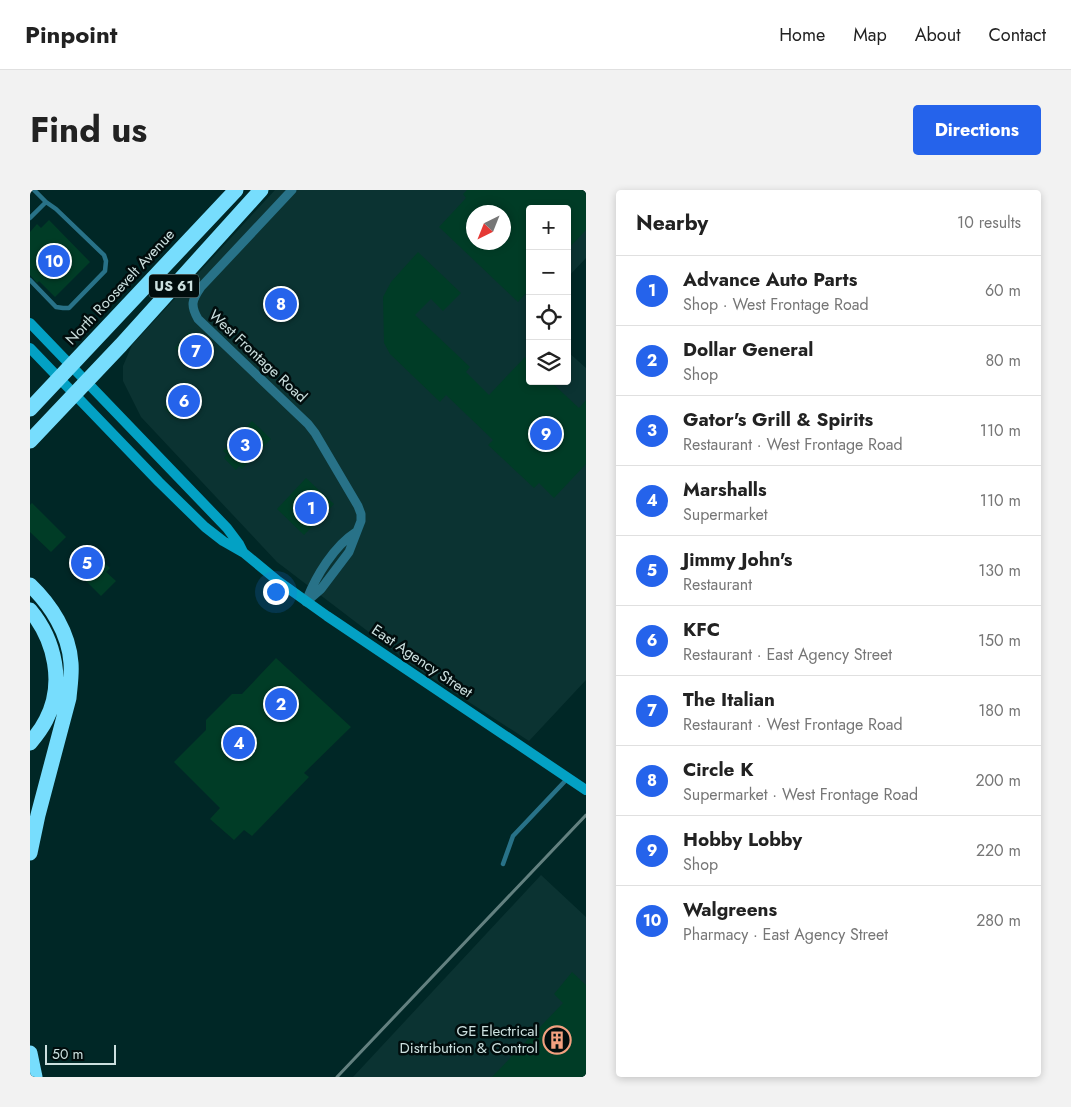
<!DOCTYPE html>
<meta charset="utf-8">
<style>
:root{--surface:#fff;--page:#f2f2f2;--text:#222;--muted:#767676;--line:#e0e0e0;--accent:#2563eb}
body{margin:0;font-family:Jost,sans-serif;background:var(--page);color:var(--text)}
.controls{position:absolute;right:15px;top:15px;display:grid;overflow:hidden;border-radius:5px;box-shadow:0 2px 8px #0003}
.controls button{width:45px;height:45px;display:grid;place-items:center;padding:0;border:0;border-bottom:1px solid var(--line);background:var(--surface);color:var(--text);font:25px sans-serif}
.compass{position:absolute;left:436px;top:15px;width:45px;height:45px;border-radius:50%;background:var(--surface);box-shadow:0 2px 8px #0003;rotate:223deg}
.scale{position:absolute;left:15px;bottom:12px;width:71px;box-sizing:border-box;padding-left:5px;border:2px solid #cce0df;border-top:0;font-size:14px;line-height:18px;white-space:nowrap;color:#cce0df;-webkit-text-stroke:4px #010d0d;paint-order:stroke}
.you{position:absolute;left:245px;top:401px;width:18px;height:18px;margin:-12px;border:4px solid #fff;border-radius:50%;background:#1a73e8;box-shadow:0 0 0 8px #1a73e833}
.badge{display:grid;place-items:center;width:32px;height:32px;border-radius:50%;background:var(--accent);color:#fff;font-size:16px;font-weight:700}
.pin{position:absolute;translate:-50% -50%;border:2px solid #fff;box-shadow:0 1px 5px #0006}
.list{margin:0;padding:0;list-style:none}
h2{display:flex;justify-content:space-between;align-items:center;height:65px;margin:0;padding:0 20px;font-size:21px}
h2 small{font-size:16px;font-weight:400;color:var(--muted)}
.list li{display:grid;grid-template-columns:32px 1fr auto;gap:15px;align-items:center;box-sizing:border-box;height:70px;padding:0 20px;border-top:1px solid var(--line)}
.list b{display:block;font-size:19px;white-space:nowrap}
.list p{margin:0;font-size:16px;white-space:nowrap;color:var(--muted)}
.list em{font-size:16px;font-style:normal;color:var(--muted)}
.icon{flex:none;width:28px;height:28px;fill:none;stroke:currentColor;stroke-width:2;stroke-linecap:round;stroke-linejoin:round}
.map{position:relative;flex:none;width:556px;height:887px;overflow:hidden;border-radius:5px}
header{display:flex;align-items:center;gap:30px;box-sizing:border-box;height:70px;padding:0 25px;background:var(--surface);border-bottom:1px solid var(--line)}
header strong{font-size:24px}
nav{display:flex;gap:28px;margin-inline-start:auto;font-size:18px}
.intro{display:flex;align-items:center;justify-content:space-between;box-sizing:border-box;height:120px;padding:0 30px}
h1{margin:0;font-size:35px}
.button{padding:12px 22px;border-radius:5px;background:var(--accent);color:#fff;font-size:18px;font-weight:700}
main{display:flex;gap:30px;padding:0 30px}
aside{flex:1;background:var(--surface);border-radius:5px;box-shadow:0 2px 8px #0003}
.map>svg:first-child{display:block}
.built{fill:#0b3332;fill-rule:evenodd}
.building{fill:#003c26;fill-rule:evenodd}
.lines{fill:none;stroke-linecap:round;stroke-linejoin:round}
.lane{stroke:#287288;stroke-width:4.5}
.street{stroke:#287288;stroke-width:9}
.secondary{stroke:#03a1c4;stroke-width:10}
.highway{stroke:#77ddfd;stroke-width:15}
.rail{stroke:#638180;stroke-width:3}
.labels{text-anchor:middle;stroke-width:5;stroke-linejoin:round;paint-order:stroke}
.shield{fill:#010d0d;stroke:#8fa1a0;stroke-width:1}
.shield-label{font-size:14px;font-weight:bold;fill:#cce0df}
.street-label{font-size:15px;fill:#cce0df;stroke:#010d0d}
.poi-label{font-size:15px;fill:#cce0df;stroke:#010d0d;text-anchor:end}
</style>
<header>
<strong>Pinpoint</strong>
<nav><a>Home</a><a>Map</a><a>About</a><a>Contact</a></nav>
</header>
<div class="intro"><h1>Find us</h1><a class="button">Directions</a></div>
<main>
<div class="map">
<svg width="556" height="887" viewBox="0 0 556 887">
<rect width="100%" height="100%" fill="#002726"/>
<path class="built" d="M 245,0 L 556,0 L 556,68 L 537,88 L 537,19 L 500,19 L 500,191 L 537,191 L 537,161 L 556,178 L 556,490 L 499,551 L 382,475 L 247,372 L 111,227 L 93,191 L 93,176 L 102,155 ZM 443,22 L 473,22 L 473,52 L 443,52 Z
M 511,685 L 556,727 L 556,887 L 323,887 Z"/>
<path class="building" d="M 437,0 L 556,0 L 556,40 L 537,60 L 537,19 L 500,19 L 500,99 L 488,112 L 409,37 L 436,8 L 433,4 ZM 443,22 L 473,22 L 473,52 L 443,52 Z
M 19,30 L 60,72 L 25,107 L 9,91 L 7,93 L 0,85 L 0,42 L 7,34 L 11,38 Z
M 388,62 L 431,103 L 413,121 L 401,109 L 385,125 L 440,177 L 436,182 L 459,205 L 495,167 L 500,172 L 500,191 L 520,191 L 549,218 L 556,210 L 556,274 L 524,308 L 509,293 L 504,298 L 458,255 L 463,250 L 416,205 L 410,212 L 360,164 L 354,153 L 353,107 L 361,92 Z
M 159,142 L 183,164 L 169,180 L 145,158 Z
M 157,192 L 171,204 L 147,230 L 134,218 Z
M 222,231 L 241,249 L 212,279 L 209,276 L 206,280 L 194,268 L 197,264 L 193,261 Z
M 276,288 L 304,314 L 274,345 L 247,319 Z
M 2,313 L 36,347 L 21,362 L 0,342 L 0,315 Z
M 61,366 L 68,373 L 71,370 L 80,378 L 76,382 L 86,391 L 71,406 L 46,381 Z
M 246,468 L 321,537 L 274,583 L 279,587 L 222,646 L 214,640 L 204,650 L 180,629 L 190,618 L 144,572 L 176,540 L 176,530 L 202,504 L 212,504 Z
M 542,782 L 556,795 L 556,887 L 462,887 L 533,813 L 524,804 Z"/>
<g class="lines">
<path class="lane" d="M 0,28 L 16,12
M 0,90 L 26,117 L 33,118 L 39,118 L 75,81 L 76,71 L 74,65 L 26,19 L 16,12 L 4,0
M 473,674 L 483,646 L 537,589"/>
<path class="street" d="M 262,0 L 171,97 C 162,110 160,115 168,129 L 278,234 L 285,243 L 328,316 L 331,324 L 331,331 L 319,362 L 291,399 L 276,412
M 277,409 C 286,386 304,356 326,342"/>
<path class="secondary" d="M 0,133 L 197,338 L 209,354 L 213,362
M 0,158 L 129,292 L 175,337 L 193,351 L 214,363 L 248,391 L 297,426 L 556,600"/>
<path class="highway" d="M 0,219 L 206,0
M 0,251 L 91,155 L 231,0
M 0,395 C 21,415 39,443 41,473 C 42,485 40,496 39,508 L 8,625 L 0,663
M 0,420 C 25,450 35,494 16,530 C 12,538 6,546 0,553
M 0,863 L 5,887"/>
<path class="rail" d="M 307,887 L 556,625"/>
</g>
<defs>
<g id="building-ring" transform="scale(1.4375)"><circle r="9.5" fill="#010d0d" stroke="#f2a07f" stroke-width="1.5"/><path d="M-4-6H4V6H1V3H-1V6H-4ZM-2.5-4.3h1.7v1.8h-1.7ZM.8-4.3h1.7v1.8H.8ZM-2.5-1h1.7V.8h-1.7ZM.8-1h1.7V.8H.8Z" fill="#f2a07f"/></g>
</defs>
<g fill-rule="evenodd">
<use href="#building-ring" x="527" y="850"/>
</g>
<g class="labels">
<rect class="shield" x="119" y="84.5" width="50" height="23" rx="4"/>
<g class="shield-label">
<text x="144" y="101">US 61</text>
</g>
<g class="street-label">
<text transform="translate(90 97) rotate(-47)" y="5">North Roosevelt Avenue</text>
<text transform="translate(228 166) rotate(43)" y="5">West Frontage Road</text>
<text transform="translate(392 471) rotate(34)" y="5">East Agency Street</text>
</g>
<g class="poi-label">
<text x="508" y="846">GE Electrical<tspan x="508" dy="17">Distribution &amp; Control</tspan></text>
</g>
</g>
</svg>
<div class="controls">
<button>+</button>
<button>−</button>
<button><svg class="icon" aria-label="locate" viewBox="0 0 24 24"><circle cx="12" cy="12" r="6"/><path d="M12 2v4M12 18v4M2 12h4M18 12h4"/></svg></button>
<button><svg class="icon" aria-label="layers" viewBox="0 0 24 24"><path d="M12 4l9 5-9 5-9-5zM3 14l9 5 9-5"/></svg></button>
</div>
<svg class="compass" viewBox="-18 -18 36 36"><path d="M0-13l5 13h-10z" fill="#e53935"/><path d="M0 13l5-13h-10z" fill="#767676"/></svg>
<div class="scale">50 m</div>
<div class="you"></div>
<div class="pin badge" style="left:281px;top:318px">1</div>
<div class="pin badge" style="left:251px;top:514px">2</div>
<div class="pin badge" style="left:215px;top:255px">3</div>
<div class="pin badge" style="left:209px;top:553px">4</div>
<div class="pin badge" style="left:57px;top:373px">5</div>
<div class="pin badge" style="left:154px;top:211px">6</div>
<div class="pin badge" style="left:166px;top:161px">7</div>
<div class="pin badge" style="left:251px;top:114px">8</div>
<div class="pin badge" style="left:516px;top:244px">9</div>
<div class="pin badge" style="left:24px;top:71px">10</div>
</div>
<aside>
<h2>Nearby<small>10 results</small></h2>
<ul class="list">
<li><span class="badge">1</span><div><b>Advance Auto Parts</b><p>Shop · West Frontage Road</p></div><em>60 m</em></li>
<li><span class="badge">2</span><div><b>Dollar General</b><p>Shop</p></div><em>80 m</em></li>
<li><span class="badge">3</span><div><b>Gator's Grill &amp; Spirits</b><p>Restaurant · West Frontage Road</p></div><em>110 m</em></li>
<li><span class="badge">4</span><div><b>Marshalls</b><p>Supermarket</p></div><em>110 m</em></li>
<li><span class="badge">5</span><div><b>Jimmy John's</b><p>Restaurant</p></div><em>130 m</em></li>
<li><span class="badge">6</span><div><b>KFC</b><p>Restaurant · East Agency Street</p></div><em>150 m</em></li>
<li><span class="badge">7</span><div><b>The Italian</b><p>Restaurant · West Frontage Road</p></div><em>180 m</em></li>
<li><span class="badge">8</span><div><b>Circle K</b><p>Supermarket · West Frontage Road</p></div><em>200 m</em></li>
<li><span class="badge">9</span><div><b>Hobby Lobby</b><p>Shop</p></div><em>220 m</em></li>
<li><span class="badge">10</span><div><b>Walgreens</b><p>Pharmacy · East Agency Street</p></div><em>280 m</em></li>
</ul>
</aside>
</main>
